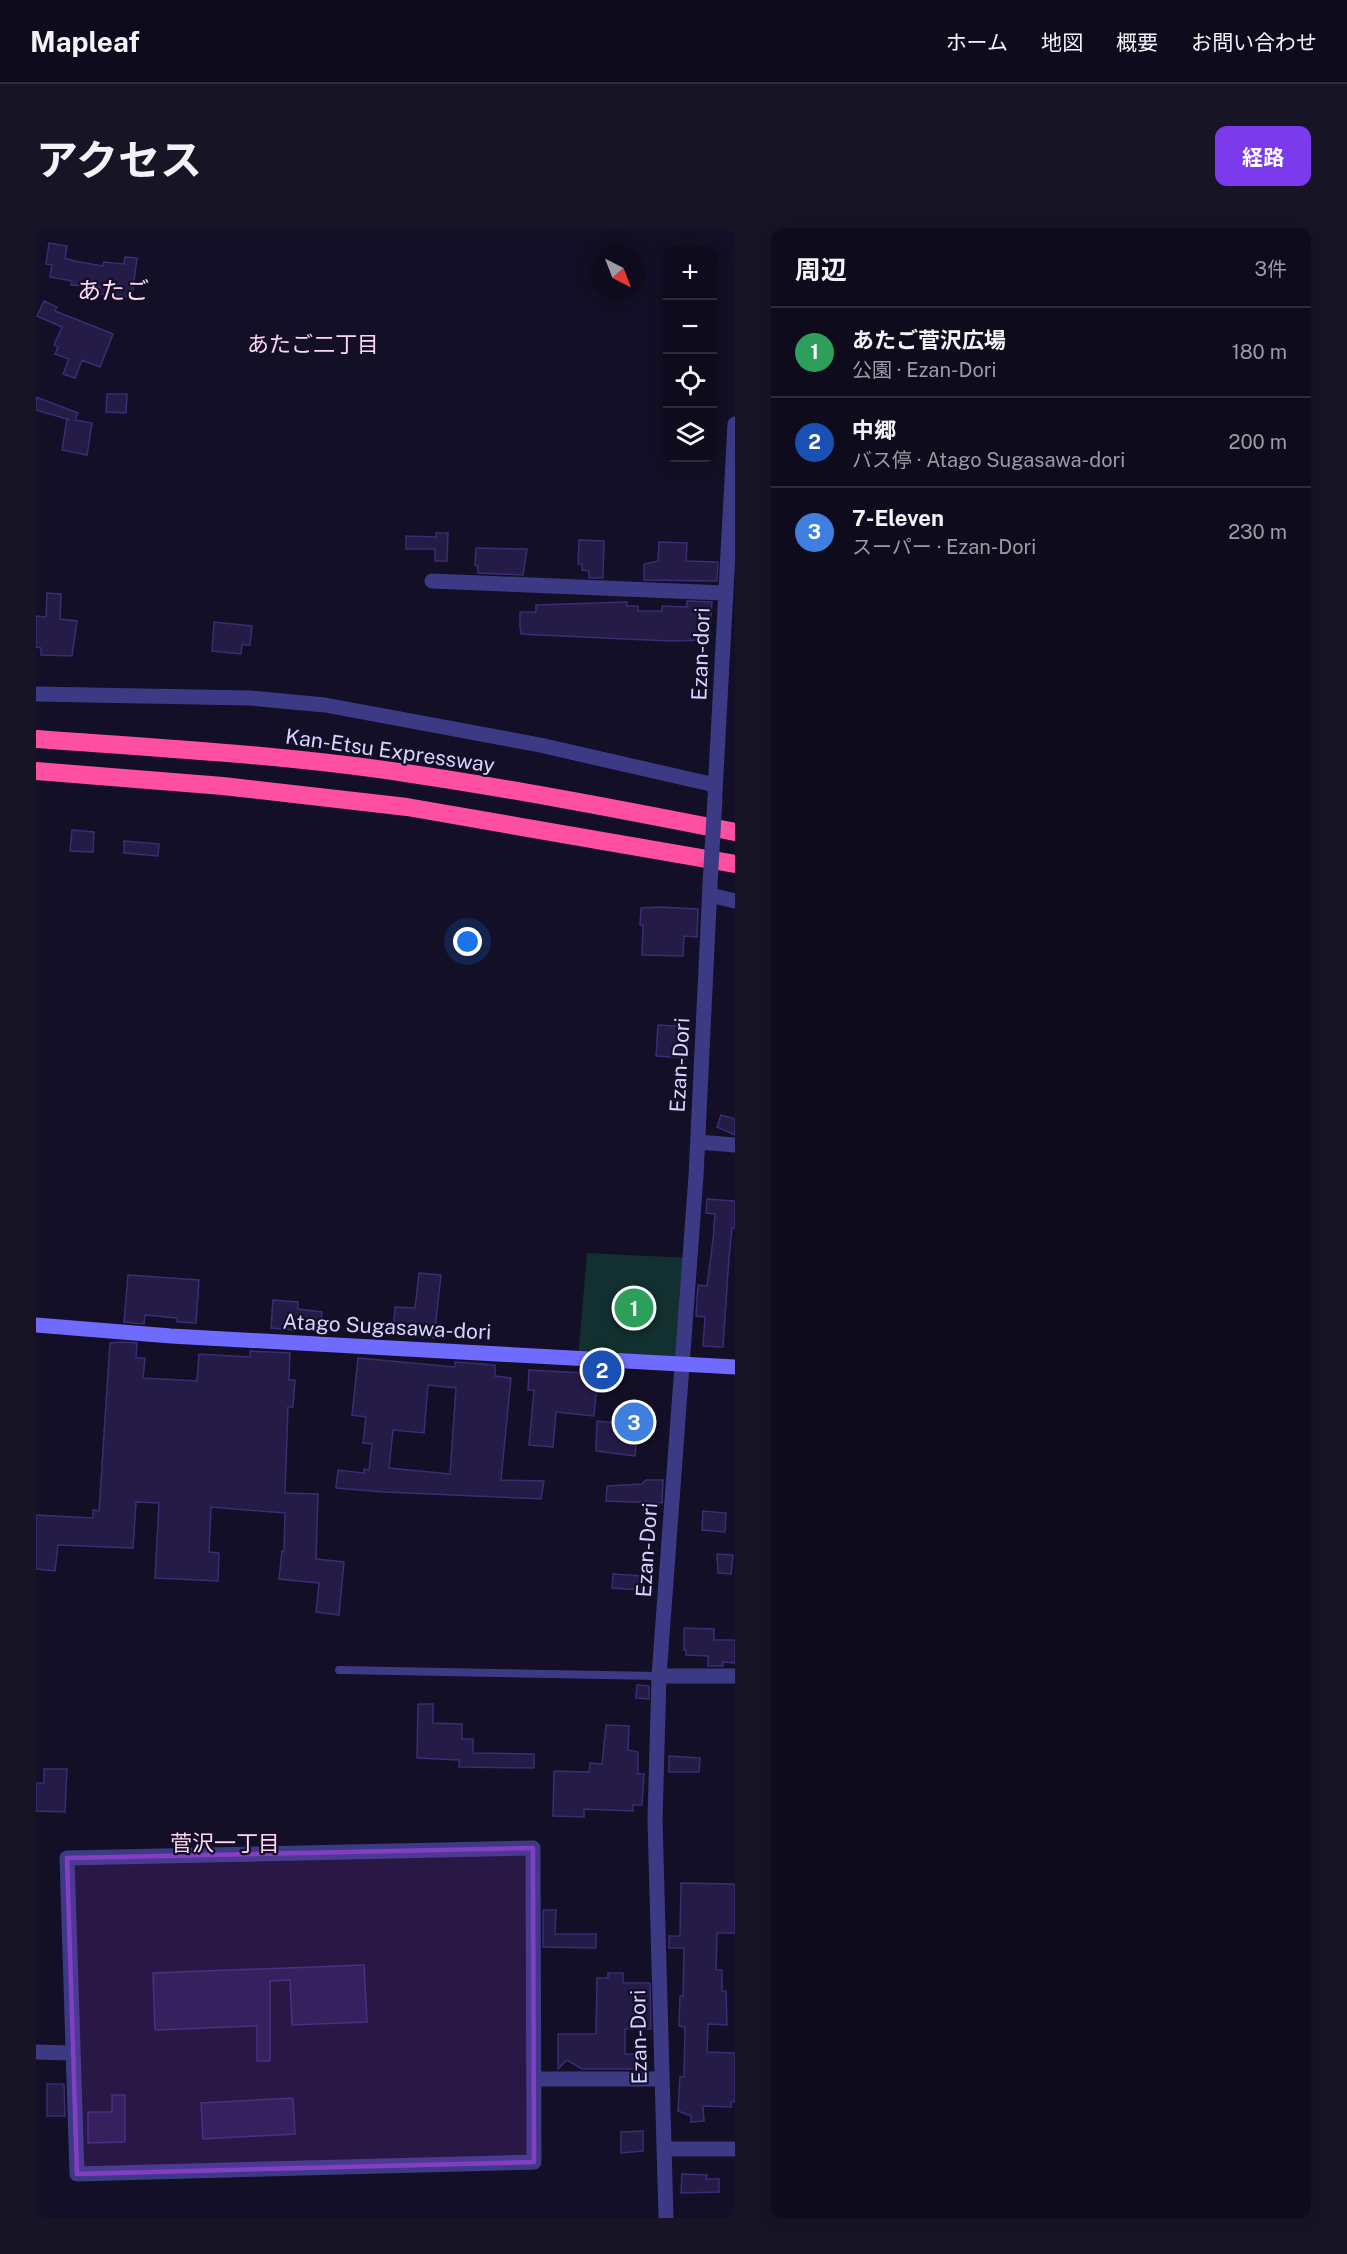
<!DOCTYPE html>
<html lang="ja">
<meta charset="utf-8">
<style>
:root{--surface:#0e0b1c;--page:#171425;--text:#f1f3f6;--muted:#9b9ba3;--line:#2e2b3b;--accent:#7c3aed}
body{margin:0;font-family:"Public Sans","Noto Sans JP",sans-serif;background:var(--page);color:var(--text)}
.controls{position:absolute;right:18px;top:18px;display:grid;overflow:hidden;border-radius:12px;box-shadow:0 3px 15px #0003}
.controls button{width:54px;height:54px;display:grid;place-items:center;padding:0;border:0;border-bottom:2px solid var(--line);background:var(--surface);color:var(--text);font:30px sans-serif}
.compass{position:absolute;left:555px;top:18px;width:54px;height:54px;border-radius:50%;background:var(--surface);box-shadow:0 3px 15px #0003;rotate:138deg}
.you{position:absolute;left:432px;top:714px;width:21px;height:21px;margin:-15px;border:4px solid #fff;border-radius:50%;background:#1a73e8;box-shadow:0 0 0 9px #1a73e833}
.badge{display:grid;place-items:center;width:39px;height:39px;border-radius:50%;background:var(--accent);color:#fff;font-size:20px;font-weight:700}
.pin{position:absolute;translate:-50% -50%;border:3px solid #fff;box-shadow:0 2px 6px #0006}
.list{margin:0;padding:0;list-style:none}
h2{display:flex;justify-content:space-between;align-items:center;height:78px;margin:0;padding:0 24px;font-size:26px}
h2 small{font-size:20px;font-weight:400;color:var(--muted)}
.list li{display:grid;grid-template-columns:39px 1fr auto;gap:18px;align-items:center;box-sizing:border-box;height:90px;padding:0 24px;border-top:2px solid var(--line)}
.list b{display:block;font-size:22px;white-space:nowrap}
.list p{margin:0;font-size:20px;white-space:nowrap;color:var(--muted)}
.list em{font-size:20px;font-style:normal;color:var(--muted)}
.icon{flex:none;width:33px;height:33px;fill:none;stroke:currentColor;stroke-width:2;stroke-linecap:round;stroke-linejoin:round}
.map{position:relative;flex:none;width:699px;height:1990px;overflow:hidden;border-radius:12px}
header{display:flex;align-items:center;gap:36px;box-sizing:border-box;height:84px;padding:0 30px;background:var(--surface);border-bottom:2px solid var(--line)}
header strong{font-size:28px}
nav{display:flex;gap:33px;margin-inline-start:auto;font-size:21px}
.intro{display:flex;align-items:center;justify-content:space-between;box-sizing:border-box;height:144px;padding:0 36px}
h1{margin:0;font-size:42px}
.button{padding:15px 27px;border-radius:12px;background:var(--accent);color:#fff;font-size:21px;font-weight:700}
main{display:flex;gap:36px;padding:0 36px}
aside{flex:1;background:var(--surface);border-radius:12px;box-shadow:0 3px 15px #0003}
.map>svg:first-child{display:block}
.green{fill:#12302f}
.building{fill:#241b47;stroke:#3b2d73;stroke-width:1.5;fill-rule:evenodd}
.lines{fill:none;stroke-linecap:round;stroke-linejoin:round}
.lane{stroke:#3d3a85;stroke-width:8}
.street{stroke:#3d3a85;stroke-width:15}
.secondary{stroke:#6f6bff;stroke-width:15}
.highway{stroke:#ff4fa3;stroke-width:18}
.street-bridge{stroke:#3d3a85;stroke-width:15}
.marked{fill:#843dc5;fill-opacity:0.2;stroke:#843dc5;stroke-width:4.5;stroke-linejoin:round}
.labels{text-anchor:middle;stroke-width:4.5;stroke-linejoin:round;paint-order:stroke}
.street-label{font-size:21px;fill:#d9d4ff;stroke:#130f26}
.neighbourhood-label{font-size:22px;fill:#ffd6f0;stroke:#130f26}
.quarter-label{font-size:24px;fill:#ffd6f0;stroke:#130f26}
</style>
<header>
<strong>Mapleaf</strong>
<nav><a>ホーム</a><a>地図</a><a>概要</a><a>お問い合わせ</a></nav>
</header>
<div class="intro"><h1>アクセス</h1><a class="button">経路</a></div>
<main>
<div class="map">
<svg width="699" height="1990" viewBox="0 0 699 1990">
<rect width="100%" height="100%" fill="#130f26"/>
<path class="green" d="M 551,1025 L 653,1030 L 646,1137 L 542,1130 Z"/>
<path class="building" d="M 13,15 L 31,18 L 29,30 L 38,33 L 67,38 L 68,34 L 88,36 L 89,29 L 101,30 L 96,69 L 64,66 L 64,59 L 35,57 L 36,53 L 14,49 L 16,37 L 10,36 Z
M 8,73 L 21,79 L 19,83 L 77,106 L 64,139 L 46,132 L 39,150 L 27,146 L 33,131 L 19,126 L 22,119 L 18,117 L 26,99 L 1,88 Z
M 71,166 L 91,166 L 90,185 L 70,184 Z
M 0,169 L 42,185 L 39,192 L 56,195 L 51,227 L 26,222 L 31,191 L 34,192 L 0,182 Z
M 400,305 L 412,305 L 411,333 L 399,333 L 399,321 L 370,321 L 370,308 L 400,309 Z
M 543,312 L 568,313 L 567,350 L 553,350 L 553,343 L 546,342 L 546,336 L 542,336 Z
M 623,314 L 651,315 L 650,333 L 682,334 L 681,353 L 608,352 L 608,336 L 622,333 Z
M 440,320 L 491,321 L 487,347 L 442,345 L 442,339 L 439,337 Z
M 11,365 L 25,366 L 24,391 L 41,393 L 36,428 L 5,427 L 5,420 L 0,419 L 0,388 L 10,389 Z
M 651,373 L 676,374 L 673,412 L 634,413 L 503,407 L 485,406 L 484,399 L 484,384 L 500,384 L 500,377 L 591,374 L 591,378 L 602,378 L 602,383 L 626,383 L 626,378 L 651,379 Z
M 178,394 L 216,398 L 214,417 L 206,417 L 205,426 L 176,423 Z
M 36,602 L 58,604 L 57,624 L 34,623 Z
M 88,613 L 123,616 L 122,628 L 88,625 Z
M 625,679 L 662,681 L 661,709 L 648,708 L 647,728 L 606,727 L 607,697 L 604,697 L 605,680 Z
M 622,797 L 653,799 L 650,830 L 620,828 Z
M 685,887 L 699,891 L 699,907 L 681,899 Z
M 671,971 L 699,973 L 699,1000 L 696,1000 L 693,1030 L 687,1119 L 667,1118 L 669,1089 L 660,1088 L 662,1057 L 671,1058 L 677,1012 L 679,986 L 670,985 Z
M 383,1045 L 405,1047 L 398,1110 L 357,1105 L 359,1079 L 379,1080 Z
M 92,1047 L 163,1052 L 160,1095 L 141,1094 L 141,1090 L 109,1087 L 108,1096 L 88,1094 Z
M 237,1072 L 262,1074 L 262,1081 L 286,1084 L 285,1094 L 258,1092 L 257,1102 L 235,1100 Z
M 86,1114 L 101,1115 L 100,1130 L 109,1130 L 107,1150 L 161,1153 L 163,1126 L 214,1129 L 214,1123 L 254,1125 L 253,1152 L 259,1152 L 257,1179 L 252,1179 L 249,1265 L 282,1266 L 280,1331 L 308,1334 L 303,1387 L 280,1384 L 283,1355 L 243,1351 L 246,1323 L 248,1323 L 249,1285 L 175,1279 L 173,1324 L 183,1325 L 182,1353 L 119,1350 L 123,1275 L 100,1274 L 97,1320 L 22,1317 L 19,1343 L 0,1341 L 0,1287 L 57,1290 L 57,1282 L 63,1283 L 74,1115 Z
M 322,1130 L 419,1139 L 419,1134 L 459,1137 L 459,1148 L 475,1150 L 465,1252 L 508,1253 L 505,1271 L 349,1264 L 300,1260 L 302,1242 L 328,1245 L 328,1241 L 333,1242 L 336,1216 L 327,1215 L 330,1189 L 316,1187 ZM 392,1157 L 420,1160 L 414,1246 L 353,1240 L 357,1202 L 388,1205 Z
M 493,1142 L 548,1145 L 549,1142 L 562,1143 L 558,1188 L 520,1184 L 517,1219 L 493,1217 L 498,1162 L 492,1162 Z
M 561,1193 L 602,1197 L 599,1228 L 560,1223 Z
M 610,1252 L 627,1252 L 626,1275 L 570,1273 L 571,1258 L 606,1256 Z
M 667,1283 L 690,1285 L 689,1304 L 666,1302 Z
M 681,1326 L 697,1327 L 695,1346 L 682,1345 Z
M 577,1346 L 607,1348 L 606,1362 L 576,1360 Z
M 648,1400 L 678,1401 L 678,1412 L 699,1412 L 699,1435 L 687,1434 L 687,1438 L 672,1438 L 672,1428 L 650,1427 L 650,1422 L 648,1422 Z
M 601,1457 L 613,1458 L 613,1471 L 600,1470 Z
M 382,1476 L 397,1476 L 397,1495 L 426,1496 L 426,1511 L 437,1511 L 437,1525 L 498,1526 L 498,1540 L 423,1539 L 423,1532 L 381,1530 Z
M 570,1497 L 593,1498 L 592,1522 L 602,1524 L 602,1546 L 608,1546 L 606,1577 L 597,1577 L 597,1583 L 548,1581 L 548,1589 L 517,1588 L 518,1543 L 553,1544 L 554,1535 L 566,1536 Z
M 633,1528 L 664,1530 L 663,1544 L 633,1544 Z
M 8,1541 L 31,1541 L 29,1584 L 0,1583 L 0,1555 L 8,1555 Z
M 645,1655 L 699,1656 L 699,1705 L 681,1705 L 680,1742 L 686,1742 L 686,1763 L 690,1763 L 691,1797 L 672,1796 L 671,1824 L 699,1825 L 699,1874 L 695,1874 L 695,1879 L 667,1878 L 668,1893 L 655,1894 L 655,1888 L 642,1883 L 644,1849 L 648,1849 L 649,1799 L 643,1798 L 644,1768 L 647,1768 L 648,1720 L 633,1720 L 633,1708 L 644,1708 Z
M 507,1682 L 520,1682 L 519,1706 L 560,1706 L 560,1720 L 507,1719 Z
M 328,1737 L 331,1794 L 256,1797 L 254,1752 L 234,1753 L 234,1833 L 221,1833 L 221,1798 L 119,1802 L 117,1745 Z
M 572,1745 L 587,1745 L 587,1755 L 614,1755 L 615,1801 L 589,1801 L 589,1826 L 599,1826 L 598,1841 L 546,1841 L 531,1832 L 522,1841 L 522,1806 L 560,1806 L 561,1750 L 572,1750 Z
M 11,1856 L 28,1856 L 29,1888 L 11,1888 Z
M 76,1867 L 89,1867 L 89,1914 L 52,1915 L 52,1884 L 76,1884 Z
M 257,1870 L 259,1906 L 167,1911 L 165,1875 Z
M 607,1903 L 607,1923 L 585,1925 L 585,1904 Z
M 646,1946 L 671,1947 L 670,1951 L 683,1951 L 683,1964 L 645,1965 Z"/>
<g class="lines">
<path class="lane" d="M 303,1442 L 623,1448"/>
<path class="street" d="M 396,353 L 688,365
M 0,466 L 214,470 L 289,477 L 504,517 L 679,557
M 679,564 L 699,196
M 674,667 L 699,673
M 662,914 L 699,917
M 623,1448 L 699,1448
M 497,1620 L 498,1934 L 41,1946 L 31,1630 Z
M 0,1824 L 35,1825
M 498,1851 L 624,1851
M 628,1921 L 699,1921
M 630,1990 L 619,1592 L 623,1448 L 660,948 L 674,657"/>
<path class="secondary" d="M 0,1097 L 135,1108 L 699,1139"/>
<path class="highway" d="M 0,511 C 125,520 252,527 376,546 C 484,562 592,583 699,604
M 0,543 L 187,558 L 371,579 L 699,636"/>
<path class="street-bridge" d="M 674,657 L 679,570"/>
</g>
<path class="marked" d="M 497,1620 L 498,1934 L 41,1946 L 31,1630 Z"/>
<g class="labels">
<g class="street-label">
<text transform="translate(665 426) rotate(-88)" y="7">Ezan-dori</text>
<text transform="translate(354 523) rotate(8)" y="7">Kan-Etsu Expressway</text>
<text transform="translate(644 837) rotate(-87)" y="7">Ezan-Dori</text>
<text transform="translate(351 1099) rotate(3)" y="7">Atago Sugasawa-dori</text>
<text transform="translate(611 1322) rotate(-86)" y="7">Ezan-Dori</text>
<text transform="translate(603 1809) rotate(-91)" y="7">Ezan-Dori</text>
</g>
<g class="neighbourhood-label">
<text x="277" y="124">あたご二丁目</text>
<text x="189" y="1623">菅沢一丁目</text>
</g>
<g class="quarter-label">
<text x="77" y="71">あたご</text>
</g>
</g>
</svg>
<div class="controls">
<button>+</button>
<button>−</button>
<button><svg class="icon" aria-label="locate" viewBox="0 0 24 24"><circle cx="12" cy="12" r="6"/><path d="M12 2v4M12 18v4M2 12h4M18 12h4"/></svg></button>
<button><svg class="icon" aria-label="layers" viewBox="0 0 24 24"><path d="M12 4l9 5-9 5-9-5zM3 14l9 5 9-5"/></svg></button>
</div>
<svg class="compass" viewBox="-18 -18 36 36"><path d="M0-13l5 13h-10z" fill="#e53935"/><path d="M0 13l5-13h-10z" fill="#9b9ba3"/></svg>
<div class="you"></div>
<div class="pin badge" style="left:598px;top:1080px;background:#2e9e5b">1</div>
<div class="pin badge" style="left:566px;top:1142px;background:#1a4fb4">2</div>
<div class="pin badge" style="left:598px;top:1194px;background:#3f7fe0">3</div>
</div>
<aside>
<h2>周辺<small>3件</small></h2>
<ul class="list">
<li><span class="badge" style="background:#2e9e5b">1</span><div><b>あたご菅沢広場</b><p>公園 · Ezan-Dori</p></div><em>180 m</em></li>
<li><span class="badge" style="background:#1a4fb4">2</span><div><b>中郷</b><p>バス停 · Atago Sugasawa-dori</p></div><em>200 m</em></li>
<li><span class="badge" style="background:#3f7fe0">3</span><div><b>7-Eleven</b><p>スーパー · Ezan-Dori</p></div><em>230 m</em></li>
</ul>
</aside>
</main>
